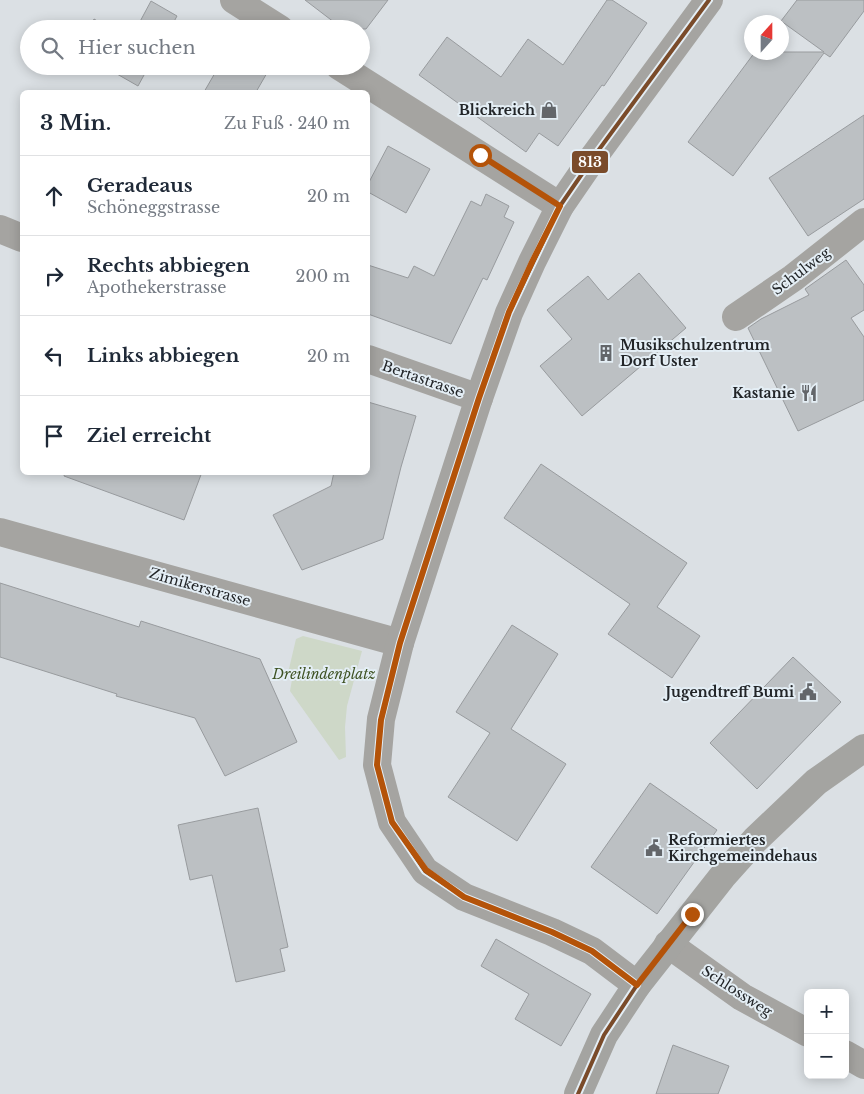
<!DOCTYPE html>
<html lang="de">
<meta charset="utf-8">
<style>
:root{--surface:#fff;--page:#f6f6f7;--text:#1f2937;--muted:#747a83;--line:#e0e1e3}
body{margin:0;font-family:"Libre Baskerville",serif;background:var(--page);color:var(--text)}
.controls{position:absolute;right:15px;bottom:15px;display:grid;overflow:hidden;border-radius:8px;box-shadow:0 2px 12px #0003}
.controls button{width:45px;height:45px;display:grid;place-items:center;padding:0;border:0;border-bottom:1px solid var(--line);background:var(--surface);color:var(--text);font:25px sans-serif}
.compass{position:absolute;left:744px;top:15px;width:45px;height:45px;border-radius:50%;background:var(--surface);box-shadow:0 2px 12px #0003;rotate:21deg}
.stop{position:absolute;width:15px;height:15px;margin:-11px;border:4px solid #b45309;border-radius:50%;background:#fff}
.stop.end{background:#b45309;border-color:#fff;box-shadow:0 1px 5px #0008}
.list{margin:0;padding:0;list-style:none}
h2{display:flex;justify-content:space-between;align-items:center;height:65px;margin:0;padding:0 20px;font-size:21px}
h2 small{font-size:16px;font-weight:400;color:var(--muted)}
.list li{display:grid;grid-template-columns:32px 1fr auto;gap:15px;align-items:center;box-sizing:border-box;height:80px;padding:0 20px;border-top:1px solid var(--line)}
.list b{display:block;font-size:19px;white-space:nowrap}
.list p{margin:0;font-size:16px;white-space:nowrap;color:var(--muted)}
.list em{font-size:16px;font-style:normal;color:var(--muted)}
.icon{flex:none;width:28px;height:28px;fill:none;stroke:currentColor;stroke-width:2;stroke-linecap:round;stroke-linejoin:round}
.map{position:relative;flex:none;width:864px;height:1094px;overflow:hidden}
.search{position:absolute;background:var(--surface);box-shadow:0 2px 12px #0003;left:20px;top:20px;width:350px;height:55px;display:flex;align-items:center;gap:12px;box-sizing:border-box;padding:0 18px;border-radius:28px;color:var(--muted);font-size:19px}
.panel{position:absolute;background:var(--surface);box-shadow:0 2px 12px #0003;left:20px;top:90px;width:350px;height:385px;border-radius:8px}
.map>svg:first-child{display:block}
.green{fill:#ced8c8}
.building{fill:#bcc0c3;stroke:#989b9e}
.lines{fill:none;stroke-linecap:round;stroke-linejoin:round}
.minor{stroke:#a5a4a1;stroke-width:28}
.tertiary{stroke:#a5a4a1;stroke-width:28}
.secondary{stroke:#a4a4a1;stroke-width:28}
.bus-1-casing{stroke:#e4eef5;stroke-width:8}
.bus-1{stroke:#7a4b2a;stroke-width:4}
.route{stroke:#b45309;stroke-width:6}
.labels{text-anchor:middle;stroke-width:4;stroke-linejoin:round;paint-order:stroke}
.poi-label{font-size:14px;font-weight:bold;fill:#222528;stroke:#e4eef5;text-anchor:end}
.street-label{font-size:14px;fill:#222528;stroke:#e4eef5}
.park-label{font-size:14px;font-style:italic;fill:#3e5223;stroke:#e4eef5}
.line-badge{stroke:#e4eef5;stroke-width:2}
.badge-label{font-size:14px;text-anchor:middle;font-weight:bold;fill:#fff}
</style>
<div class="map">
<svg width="864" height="1094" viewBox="0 0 864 1094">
<rect width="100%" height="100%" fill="#dbe0e4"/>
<path class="green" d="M 303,636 L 362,651 L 347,706 L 345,727 L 346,757 L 339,760 L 290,691 L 293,674 L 288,673 L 296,639 Z"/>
<path class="building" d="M 305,0 L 388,0 L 366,29 L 343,29 Z
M 607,0 L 612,0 L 647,23 L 604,86 L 602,85 L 558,146 L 539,133 L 526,152 L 419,75 L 447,37 L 501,77 L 528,39 L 563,65 Z
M 797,0 L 864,0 L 864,11 L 830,57 L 824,53 L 733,176 L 688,142 L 755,52 L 824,52 L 781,21 Z
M 151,1 L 177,16 L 170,29 L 136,29 Z
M 94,19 L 111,29 L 89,29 Z
M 103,66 L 149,66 L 138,86 Z
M 219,66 L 271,66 L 256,92 L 204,92 Z
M 864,115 L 864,199 L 808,236 L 769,178 Z
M 388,146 L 430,169 L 406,213 L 368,192 L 368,184 Z
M 486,194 L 509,206 L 504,217 L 514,222 L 487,280 L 483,278 L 451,344 L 368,314 L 368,265 L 408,278 L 414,266 L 434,276 L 471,201 L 481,206 Z
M 846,260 L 864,285 L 864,310 L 851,318 L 864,337 L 864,400 L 798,431 L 748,328 L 761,319 L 809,295 L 805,289 Z
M 639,273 L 686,328 L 582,416 L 540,366 L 572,339 L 547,310 L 588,276 L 608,300 Z
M 368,402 L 416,416 L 401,467 L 383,539 L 302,570 L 273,515 L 331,486 L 334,472 L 368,472 Z
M 541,464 L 687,563 L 657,607 L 700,636 L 672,678 L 608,634 L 630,604 L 504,518 Z
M 65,472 L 202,472 L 184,520 L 64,476 Z
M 0,583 L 139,627 L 141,621 L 260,659 L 297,742 L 225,776 L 195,718 L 116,696 L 117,694 L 0,657 Z
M 512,625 L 558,654 L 511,729 L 566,764 L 517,841 L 448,797 L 490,733 L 456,712 Z
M 793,657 L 841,702 L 757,789 L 710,743 Z
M 650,783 L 717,830 L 657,914 L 591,867 Z
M 258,808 L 288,947 L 280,949 L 285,971 L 236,982 L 212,875 L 190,880 L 178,825 Z
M 496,939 L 591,994 L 561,1046 L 515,1019 L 529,994 L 481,966 Z
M 673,1045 L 729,1066 L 718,1094 L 656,1094 Z"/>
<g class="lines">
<path class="minor" d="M 234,0 L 280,29
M 339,66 L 560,206
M 0,229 L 22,238
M 736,317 L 793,278 L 864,222
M 368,359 L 479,398
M 0,532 L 400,643
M 668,944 L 742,997 L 808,1033
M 845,1054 L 864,1065"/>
<path class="tertiary" d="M 637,985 L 592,951 L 552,932 L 464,897 L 425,871 L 392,822 L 377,765 L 381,719 L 400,643 L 479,398 L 509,313 L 532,262 L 560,206 L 595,155 L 709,0"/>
<path class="secondary" d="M 578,1094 L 604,1035 L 637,985 L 722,877 L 755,840 L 816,782 L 864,748"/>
<g class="bus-1-casing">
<path id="bus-1" d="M 637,985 L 592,951 L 552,932 L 464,897 L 425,871 L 392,822 L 377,765 L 381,719 L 400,643 L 479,398 L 509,313 L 560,206 L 595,155 L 709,0
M 578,1094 L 604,1035 L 637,985"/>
</g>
<use href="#bus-1" class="bus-1"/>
</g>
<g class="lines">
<path class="route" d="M 480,155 L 560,206 L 532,262 L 509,312 L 479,398 L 400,643 L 381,720 L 377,765 L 392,822 L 426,870 L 464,897 L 552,932 L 592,951 L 637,985 L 692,914"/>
</g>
<defs>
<g id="shop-bare" transform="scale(1.35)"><path d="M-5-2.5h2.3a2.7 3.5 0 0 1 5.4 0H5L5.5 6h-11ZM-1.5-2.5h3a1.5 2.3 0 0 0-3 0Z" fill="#63666a" stroke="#e4eef5" stroke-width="2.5" paint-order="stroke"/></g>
<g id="building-bare" transform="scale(1.35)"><path d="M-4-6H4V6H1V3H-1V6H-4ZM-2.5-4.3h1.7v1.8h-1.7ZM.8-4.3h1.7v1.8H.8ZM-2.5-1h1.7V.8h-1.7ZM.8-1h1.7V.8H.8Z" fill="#63666a" stroke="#e4eef5" stroke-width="2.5" paint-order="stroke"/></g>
<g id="restaurant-bare" transform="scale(1.35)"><path d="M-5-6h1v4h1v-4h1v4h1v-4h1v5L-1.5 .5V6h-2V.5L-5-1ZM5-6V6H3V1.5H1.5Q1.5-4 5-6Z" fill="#63666a" stroke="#e4eef5" stroke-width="2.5" paint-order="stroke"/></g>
<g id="civic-bare" transform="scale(1.35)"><path d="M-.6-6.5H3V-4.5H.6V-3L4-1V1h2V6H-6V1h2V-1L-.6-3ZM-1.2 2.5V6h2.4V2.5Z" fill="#63666a" stroke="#e4eef5" stroke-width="2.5" paint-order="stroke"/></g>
</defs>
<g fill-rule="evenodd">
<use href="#shop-bare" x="549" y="110"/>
<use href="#building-bare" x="606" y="353"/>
<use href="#restaurant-bare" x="809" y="393"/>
<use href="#civic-bare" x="808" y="692"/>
<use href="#civic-bare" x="654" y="848"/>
</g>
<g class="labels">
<g class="poi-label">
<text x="535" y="115">Blickreich</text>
<text x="620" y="350" text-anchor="start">Musikschulzentrum<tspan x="620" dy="16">Dorf Uster</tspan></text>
<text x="795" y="398">Kastanie</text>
<text x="794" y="697">Jugendtreff Bumi</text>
<text x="668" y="845" text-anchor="start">Reformiertes<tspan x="668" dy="16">Kirchgemeindehaus</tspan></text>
</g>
<g class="street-label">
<text transform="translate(801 271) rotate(-37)" y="5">Schulweg</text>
<text transform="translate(423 379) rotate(19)" y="5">Bertastrasse</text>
<text transform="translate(200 587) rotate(16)" y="5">Zimikerstrasse</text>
<text transform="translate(737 991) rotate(33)" y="5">Schlossweg</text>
</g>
<g class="park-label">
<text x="324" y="679">Dreilindenplatz</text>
</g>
</g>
<rect class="line-badge" x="571" y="150" width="38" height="24" rx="5" fill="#7a4b2a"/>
<g class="badge-label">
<text x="590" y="167">813</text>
</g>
</svg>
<div class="controls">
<button>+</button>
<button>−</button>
</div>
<svg class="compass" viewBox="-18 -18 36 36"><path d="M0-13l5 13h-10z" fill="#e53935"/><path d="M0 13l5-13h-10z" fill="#747a83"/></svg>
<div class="stop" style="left:480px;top:155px"></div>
<div class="stop end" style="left:692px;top:914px"></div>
<div class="search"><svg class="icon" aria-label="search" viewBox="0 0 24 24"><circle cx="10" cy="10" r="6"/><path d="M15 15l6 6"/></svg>Hier suchen</div>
<section class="panel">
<h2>3 Min.<small>Zu Fuß · 240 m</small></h2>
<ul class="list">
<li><svg class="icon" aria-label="ahead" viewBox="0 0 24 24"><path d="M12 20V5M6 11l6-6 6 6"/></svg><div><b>Geradeaus</b><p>Schöneggstrasse</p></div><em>20 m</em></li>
<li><svg class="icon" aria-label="right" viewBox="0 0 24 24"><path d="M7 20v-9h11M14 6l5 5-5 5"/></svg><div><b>Rechts abbiegen</b><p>Apothekerstrasse</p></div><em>200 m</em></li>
<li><svg class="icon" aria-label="left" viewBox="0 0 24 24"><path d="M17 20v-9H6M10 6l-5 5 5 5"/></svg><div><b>Links abbiegen</b></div><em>20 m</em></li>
<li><svg class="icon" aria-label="arrive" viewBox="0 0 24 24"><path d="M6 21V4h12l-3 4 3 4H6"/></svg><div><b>Ziel erreicht</b></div></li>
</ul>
</section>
</div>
